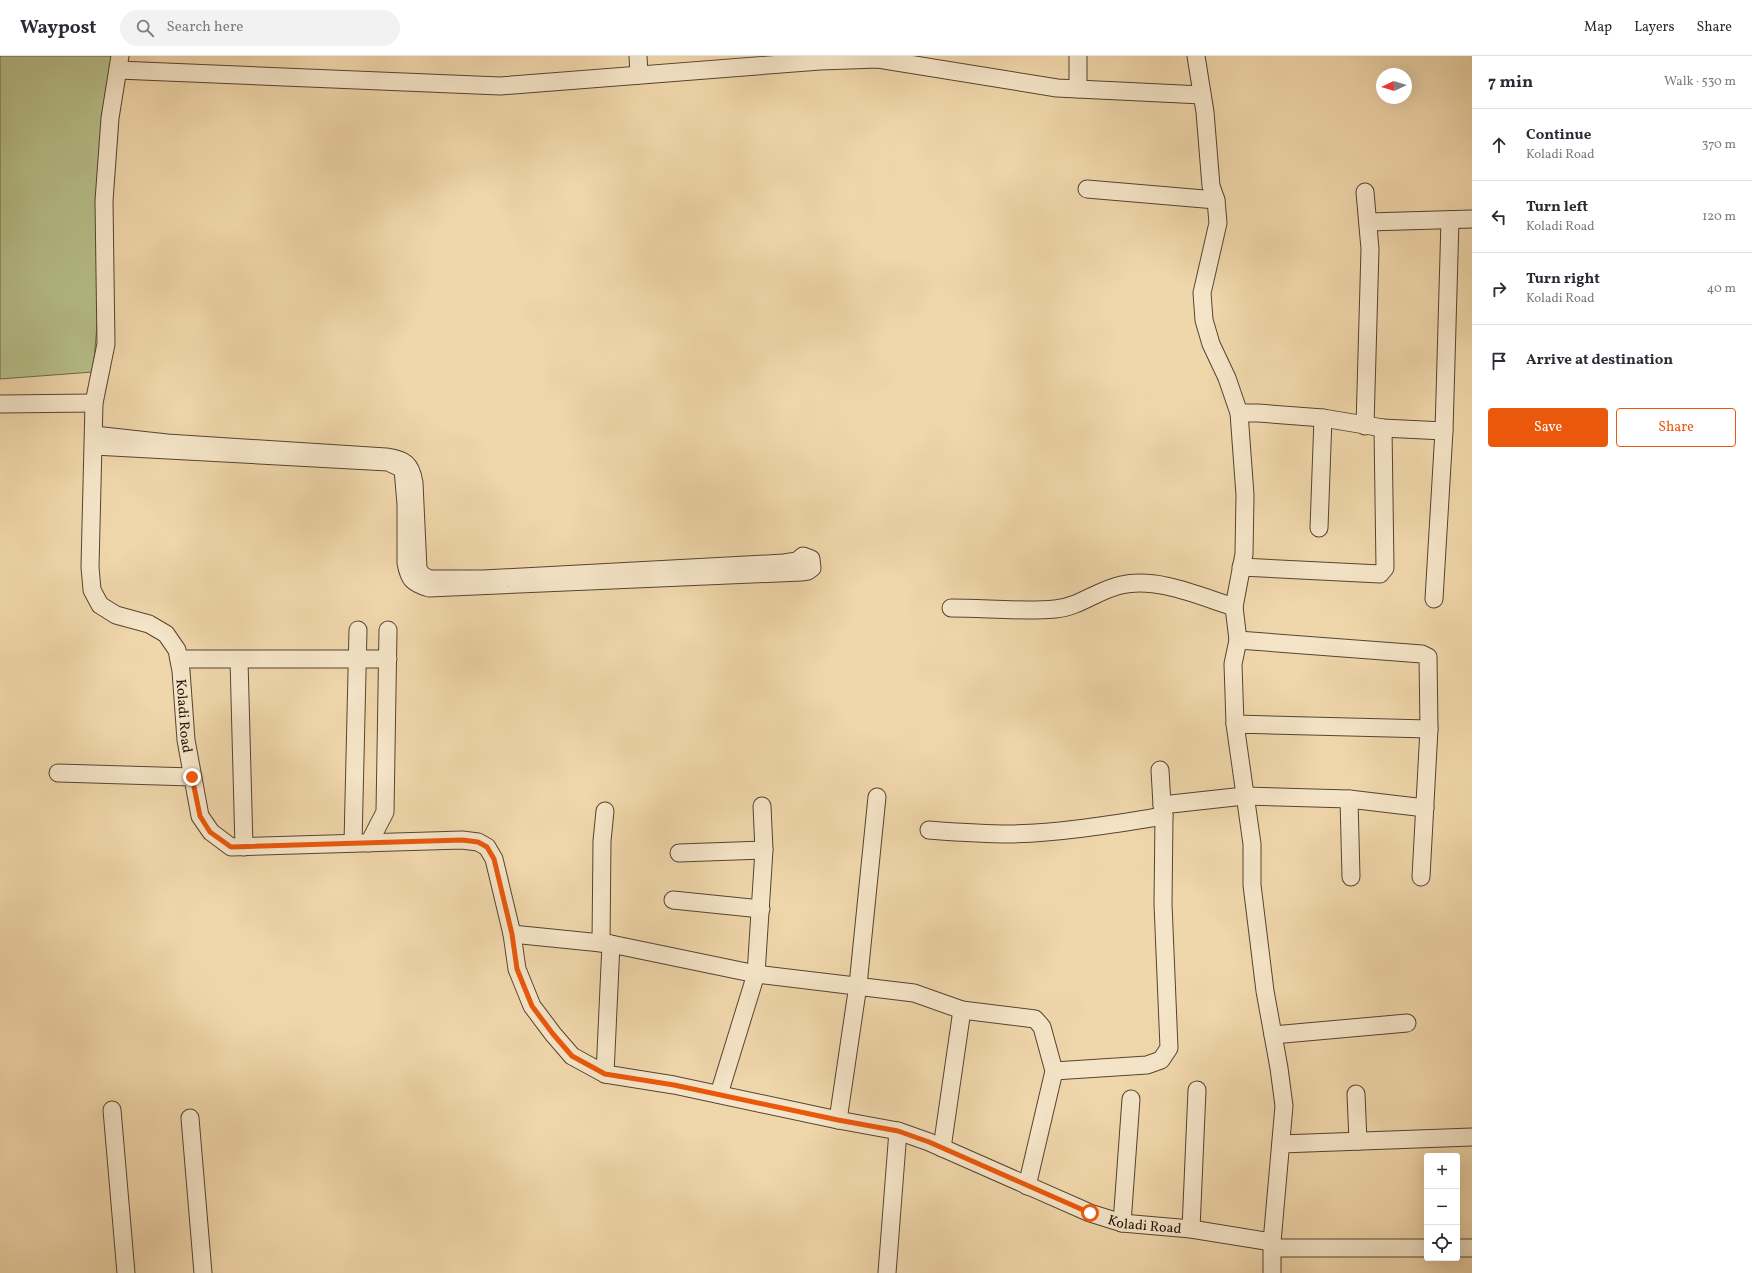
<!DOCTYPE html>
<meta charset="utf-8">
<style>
:root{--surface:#fff;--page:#f2f2f3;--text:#2b2b33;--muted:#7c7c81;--line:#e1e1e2;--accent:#ea580c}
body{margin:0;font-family:Vollkorn,serif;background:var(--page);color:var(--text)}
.controls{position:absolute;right:12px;bottom:12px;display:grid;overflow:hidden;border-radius:4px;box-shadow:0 4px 16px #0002}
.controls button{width:36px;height:36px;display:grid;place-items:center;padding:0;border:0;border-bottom:1px solid var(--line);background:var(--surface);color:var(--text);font:20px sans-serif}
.compass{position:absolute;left:1376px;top:12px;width:36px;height:36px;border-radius:50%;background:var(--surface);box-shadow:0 4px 16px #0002;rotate:266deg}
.stop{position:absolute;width:12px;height:12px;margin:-9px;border:3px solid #ea580c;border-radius:50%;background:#fff}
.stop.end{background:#ea580c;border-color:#fff;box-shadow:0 1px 4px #0008}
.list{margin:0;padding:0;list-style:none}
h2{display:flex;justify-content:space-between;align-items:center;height:52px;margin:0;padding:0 16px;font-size:17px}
h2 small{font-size:13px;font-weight:400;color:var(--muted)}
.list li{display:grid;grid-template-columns:26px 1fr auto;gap:12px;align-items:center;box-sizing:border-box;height:72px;padding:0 16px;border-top:1px solid var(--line)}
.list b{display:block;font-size:15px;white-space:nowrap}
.list p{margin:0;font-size:13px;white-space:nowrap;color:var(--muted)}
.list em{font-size:13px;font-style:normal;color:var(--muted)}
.actions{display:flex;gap:8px;padding:12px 16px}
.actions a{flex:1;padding:9px 0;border:1px solid var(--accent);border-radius:4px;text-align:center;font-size:14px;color:var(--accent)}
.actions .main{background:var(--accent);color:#fff}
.icon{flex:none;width:22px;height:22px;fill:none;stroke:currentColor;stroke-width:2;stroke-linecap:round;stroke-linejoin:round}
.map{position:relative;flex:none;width:1472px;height:1217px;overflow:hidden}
header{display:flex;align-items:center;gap:24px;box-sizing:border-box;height:56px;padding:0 20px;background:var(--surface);border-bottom:1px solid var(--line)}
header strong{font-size:19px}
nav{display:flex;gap:22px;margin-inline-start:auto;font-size:14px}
.search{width:280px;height:36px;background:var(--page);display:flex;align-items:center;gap:10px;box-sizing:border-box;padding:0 14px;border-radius:22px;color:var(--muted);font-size:15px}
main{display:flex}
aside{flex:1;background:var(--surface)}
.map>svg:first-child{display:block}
.green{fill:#b7bf8b;stroke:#6c694a}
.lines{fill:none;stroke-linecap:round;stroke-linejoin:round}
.minor-casing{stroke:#554431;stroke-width:19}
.minor{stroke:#f5e5c8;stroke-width:17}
.route{stroke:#ea580c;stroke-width:5}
.labels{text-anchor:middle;stroke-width:3.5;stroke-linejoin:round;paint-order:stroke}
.street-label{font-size:14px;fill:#211308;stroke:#f5e5c8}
</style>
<header>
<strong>Waypost</strong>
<div class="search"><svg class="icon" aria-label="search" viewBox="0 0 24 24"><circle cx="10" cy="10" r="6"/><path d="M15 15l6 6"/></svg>Search here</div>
<nav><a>Map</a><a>Layers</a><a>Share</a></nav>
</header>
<main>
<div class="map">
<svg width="1472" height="1217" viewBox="0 0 1472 1217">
<rect width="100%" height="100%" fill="#f0d7ab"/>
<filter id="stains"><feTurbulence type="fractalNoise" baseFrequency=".005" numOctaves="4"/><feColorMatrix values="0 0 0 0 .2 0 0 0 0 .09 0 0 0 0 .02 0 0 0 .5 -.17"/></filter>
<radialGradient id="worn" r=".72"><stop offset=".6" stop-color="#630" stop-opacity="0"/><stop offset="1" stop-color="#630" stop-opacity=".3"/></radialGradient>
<path class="green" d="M 0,0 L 120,0 L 93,316 L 0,323 Z"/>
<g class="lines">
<g class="minor-casing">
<g id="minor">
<path id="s1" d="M 120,0 L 110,62 L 104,145 L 106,288 L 94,347 L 90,511 L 92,534 L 100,549 L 116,559 L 149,568 L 166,578 L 177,594 L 181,615 L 186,684 L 200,760 L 211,776 L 231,791 L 462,784 L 478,786 L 487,791 L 494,803 L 512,878 L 517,913 L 532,950 L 553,978 L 572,1000 L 605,1018 L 674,1029 L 838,1064 L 898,1075 L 929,1086 L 1090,1157 L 1122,1167 L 1191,1173 L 1272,1186 L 1272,1217"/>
<path d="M 638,0 L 639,19"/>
<path d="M 1196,0 L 1205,56 L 1211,130 L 1216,144 L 1218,167 L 1202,237 L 1204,264 L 1211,288 L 1227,322 L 1239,357 L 1245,439 L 1244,498 L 1234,551 L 1238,584 L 1233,608 L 1235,668"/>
<path d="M 118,14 L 500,30 L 820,5 L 878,3 L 1057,32 L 1202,39"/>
<path d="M 1078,33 L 1078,0"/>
<path d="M 1087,133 L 1216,144"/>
<path d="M 1368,166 L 1472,163"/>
<path d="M 0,348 L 94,347"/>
<path d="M 1239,357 L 1258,357 L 1323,362 L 1383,372 L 1444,375"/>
<path d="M 1365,370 L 1370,193 L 1365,136"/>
<path d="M 94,379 L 167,387 L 386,401 C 405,404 411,407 414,427 L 418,513 L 422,519 L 429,523 L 484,523 L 784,507 L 797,505 L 803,500 L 811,503 L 812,512 L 808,515 L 801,516 L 429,532 C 412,527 409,523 406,507 L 406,448 L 403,413 L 388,406 L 94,390"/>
<path d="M 1319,472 L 1323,362"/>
<path d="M 1241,511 L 1380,518 L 1385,512 L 1383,372"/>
<path d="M 1434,543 L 1444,375 L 1450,164"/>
<path d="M 951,552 C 985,552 1022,556 1055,553 C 1079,551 1098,534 1121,529 C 1158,521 1199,540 1234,551"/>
<path d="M 1238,584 L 1422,598 L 1428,601 L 1429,673 L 1421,821"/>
<path d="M 179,603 L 388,603"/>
<path d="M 239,604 L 244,791"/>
<path d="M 58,717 L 192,721"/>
<path d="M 1349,743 L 1351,821"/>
<path d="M 1162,749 L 1244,740 L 1349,743 L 1425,752"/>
<path d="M 929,774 C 956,776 982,778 1009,778 C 1061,777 1113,768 1164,760"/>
<path d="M 353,787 L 358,574"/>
<path d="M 369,787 L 385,756 L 388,574"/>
<path d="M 679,797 L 764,794"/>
<path d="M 673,844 L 761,853"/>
<path d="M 512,878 L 611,888 L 756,918 L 914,937 L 962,954 L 1035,963 L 1042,971 L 1054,1015 L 1027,1130"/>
<path d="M 601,887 L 602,785 L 605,755"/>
<path d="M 1273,979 L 1407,967"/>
<path d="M 1054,1015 L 1147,1009 L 1161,1004 L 1169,992 L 1163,848 L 1164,760 L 1162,749 L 1160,714"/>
<path d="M 605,1018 L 611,888"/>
<path d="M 719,1038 L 756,918 L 764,794 L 762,750"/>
<path d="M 1356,1038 L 1358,1085"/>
<path d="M 112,1054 L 126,1217"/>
<path d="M 190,1062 L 203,1217"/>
<path d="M 838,1064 L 858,929 L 877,741"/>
<path d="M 1281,1088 L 1472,1081"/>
<path d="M 942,1092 L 962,954"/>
<path d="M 1122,1167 L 1131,1043"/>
<path d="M 1191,1173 L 1197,1034"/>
<path d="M 1272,1186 L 1284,1050 L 1279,1012 L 1265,935 L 1252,829 L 1252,788 L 1235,668 L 1429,673"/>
<path d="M 1272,1192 L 1427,1192"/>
<path d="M 1457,1192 L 1472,1192"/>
<path d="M 887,1217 L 898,1075"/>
</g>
</g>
<use href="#minor" class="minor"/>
</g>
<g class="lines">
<path class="route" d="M 192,721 L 200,760 L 210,776 L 231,791 L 462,784 L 478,786 L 487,791 L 494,803 L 512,878 L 517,913 L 532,950 L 553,978 L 572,1000 L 605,1018 L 674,1029 L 838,1064 L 898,1075 L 929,1086 L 1090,1157"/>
</g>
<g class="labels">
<g class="street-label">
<text dy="5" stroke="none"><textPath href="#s1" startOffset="712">Koladi Road</textPath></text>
<text dy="5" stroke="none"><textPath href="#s1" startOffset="1947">Koladi Road</textPath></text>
</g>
</g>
<rect width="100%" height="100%" filter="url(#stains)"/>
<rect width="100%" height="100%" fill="url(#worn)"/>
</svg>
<div class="controls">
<button>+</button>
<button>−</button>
<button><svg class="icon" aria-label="locate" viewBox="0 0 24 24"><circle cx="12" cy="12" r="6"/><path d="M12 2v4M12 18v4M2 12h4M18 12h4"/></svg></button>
</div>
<svg class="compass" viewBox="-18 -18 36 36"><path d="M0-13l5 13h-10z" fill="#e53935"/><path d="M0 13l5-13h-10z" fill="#7c7c81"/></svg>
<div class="stop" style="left:1090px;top:1157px"></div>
<div class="stop end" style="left:192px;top:721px"></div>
</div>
<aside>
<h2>7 min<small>Walk · 530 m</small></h2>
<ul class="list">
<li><svg class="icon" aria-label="ahead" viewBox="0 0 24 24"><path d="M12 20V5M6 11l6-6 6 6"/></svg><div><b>Continue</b><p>Koladi Road</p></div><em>370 m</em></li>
<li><svg class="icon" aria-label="left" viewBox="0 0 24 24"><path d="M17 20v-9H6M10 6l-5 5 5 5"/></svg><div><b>Turn left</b><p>Koladi Road</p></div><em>120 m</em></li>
<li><svg class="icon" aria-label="right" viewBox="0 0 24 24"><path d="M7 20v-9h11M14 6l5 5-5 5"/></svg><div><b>Turn right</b><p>Koladi Road</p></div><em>40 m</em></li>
<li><svg class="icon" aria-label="arrive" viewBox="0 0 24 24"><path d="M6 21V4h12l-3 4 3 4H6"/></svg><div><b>Arrive at destination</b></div></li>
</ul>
<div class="actions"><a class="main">Save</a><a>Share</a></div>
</aside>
</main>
